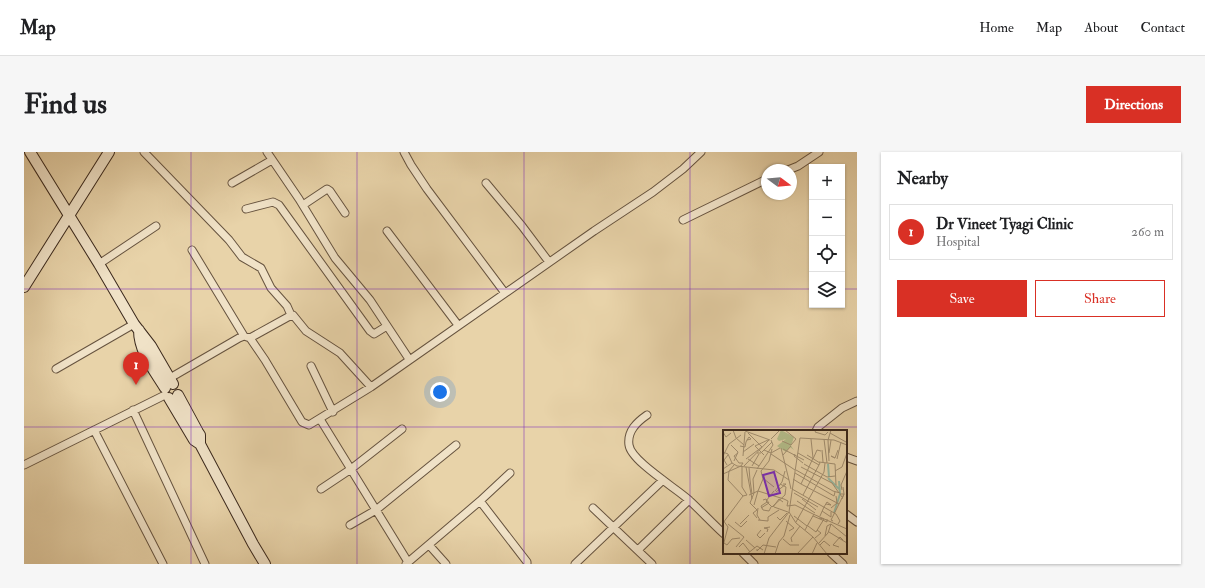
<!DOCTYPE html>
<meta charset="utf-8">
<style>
:root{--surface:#fff;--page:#f6f6f6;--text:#202124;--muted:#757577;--line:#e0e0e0;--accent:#d93025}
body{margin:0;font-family:"IM FELL Double Pica",serif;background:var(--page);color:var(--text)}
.controls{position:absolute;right:12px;top:12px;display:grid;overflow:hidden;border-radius:0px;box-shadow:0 1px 3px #0004}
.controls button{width:36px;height:36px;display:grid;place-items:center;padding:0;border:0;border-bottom:1px solid var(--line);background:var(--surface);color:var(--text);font:20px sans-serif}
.compass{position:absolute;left:737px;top:12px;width:36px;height:36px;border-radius:50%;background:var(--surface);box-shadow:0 1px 3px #0004;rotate:106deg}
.you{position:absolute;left:416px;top:240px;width:14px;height:14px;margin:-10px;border:3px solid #fff;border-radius:50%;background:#1a73e8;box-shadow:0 0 0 6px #1a73e833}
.badge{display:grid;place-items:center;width:26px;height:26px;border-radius:50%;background:var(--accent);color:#fff;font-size:13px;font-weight:700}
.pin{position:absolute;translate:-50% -33px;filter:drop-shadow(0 1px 2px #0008)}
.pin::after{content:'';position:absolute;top:21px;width:14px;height:12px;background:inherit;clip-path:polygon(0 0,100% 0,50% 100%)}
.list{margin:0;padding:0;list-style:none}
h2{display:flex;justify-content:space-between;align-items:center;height:52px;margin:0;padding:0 16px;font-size:17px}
h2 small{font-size:13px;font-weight:400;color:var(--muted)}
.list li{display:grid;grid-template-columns:26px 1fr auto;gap:12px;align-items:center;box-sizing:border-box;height:56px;margin:0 8px 8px;padding:0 8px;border:1px solid var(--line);border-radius:0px}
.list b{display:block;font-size:15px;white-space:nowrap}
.list p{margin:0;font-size:13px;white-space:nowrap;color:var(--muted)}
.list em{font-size:13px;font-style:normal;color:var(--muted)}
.actions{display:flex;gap:8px;padding:12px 16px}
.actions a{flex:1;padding:9px 0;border:1px solid var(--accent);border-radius:0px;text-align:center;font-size:14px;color:var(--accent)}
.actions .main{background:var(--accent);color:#fff}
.icon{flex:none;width:22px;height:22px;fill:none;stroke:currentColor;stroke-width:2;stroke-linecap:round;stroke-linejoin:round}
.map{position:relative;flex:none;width:833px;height:412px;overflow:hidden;border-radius:0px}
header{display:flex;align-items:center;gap:24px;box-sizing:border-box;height:56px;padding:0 20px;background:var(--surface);border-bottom:1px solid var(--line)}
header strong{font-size:19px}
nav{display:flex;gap:22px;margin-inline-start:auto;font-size:14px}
.intro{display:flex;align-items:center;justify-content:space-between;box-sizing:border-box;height:96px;padding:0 24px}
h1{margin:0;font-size:28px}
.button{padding:10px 18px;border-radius:0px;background:var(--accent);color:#fff;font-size:14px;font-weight:700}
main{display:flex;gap:24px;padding:0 24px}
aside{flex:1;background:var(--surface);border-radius:0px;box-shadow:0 1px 3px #0004}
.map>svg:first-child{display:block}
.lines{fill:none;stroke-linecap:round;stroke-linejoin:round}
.street-casing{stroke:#66533f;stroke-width:9}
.secondary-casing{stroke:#3a281c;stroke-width:12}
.street{stroke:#f0e2c7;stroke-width:7}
.secondary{stroke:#f0e2c7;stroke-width:10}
.grid{fill:none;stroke:#7b2cbf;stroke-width:1;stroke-opacity:0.55}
.inset-river{fill:none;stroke:#98b9a2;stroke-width:2}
.inset-road{fill:none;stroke:#a28f71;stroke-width:1}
.view{fill:#7b2cbf;fill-opacity:0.15;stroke:#7b2cbf;stroke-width:2}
.inset-edge{fill:none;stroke:#3a281c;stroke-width:2}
</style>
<header>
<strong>Map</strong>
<nav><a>Home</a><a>Map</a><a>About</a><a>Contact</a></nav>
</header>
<div class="intro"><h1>Find us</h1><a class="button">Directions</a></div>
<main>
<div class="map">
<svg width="833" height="412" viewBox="0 0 833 412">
<rect width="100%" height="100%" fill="#e8d3a9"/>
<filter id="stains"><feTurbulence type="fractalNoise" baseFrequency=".005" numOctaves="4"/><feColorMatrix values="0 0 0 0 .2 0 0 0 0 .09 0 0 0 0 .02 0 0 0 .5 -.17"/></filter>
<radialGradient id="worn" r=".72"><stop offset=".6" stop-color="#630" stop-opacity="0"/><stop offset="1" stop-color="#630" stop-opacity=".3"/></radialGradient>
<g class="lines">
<g class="street-casing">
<path id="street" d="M 120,0 L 205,88 L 218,105 L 237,116 L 247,136 L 263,154 L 267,163
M 243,0 L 275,47 L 311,106 L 346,148 L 385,207
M 380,0 L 387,13 L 403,37 L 481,141
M 764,18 L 774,14 L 795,0
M 208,31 L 248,8
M 462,31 L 498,74 L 525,110
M 279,53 L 303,37 L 306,39 L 321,61
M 222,57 L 249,50 L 255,53 L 346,179 L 350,182 L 363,174
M 659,68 L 743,27
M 363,79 L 434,173
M 168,98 L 220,184
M 75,112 L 132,74
M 226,186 L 264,165 L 269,163 L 282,179 L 316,201 L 347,235
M 287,214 L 309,260
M 32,217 L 110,172
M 146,226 L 215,186 L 220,184 L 226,186 L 241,208 L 278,270 L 285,273 L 347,235 L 570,79 L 629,40 L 659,17 L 677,0
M 109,258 L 181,412
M 623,263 C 613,270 603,279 605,293 C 607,309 652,336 665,348 C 677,359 688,371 700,382
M 296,267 L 384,410
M 70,278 L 139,412
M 792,279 L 794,275 L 818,256 L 833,249
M 822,305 L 833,309
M 0,313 L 141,243
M 297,337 L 327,317 L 378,277
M 456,349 L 503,410 L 503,412
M 569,356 L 628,412
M 822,362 L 833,370
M 326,373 L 352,358 L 432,293
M 405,393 L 422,412
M 614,398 L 665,348
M 719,401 L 730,412
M 807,401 L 819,412
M 382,412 L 456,349 L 486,321
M 551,412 L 639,328"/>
</g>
<g class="secondary-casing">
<path id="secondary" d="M 6,0 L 75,112 L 110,172 L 127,194 L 149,232
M 0,135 L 85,0
M 115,178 C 115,200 130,218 141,236
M 154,243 L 174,280 L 176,283 L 176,292 L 229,392 L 241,412
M 145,246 L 170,288 L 176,292"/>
</g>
<use href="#street" class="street"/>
<use href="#secondary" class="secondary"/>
</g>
<path class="grid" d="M 167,0 L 167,412M 333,0 L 333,412M 500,0 L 500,412M 666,0 L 666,412M 0,137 L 788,137M 818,137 L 833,137M 0,275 L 833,275"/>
<g transform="translate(699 278)">
<rect width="124" height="124" fill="#e8d3a9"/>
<path d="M 58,0 L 71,7 L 68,16 L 71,20 L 67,17 L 63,22 L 54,16 L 63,9 L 56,11 L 54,9 Z" fill="#b3bd8a"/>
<path class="inset-river" d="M 105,34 L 106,47M 105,48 L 116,59M 111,83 L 117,64 L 116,51"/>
<path class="inset-road" d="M 10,0 L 13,8 L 21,15M 62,0 L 73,9M 93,0 L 92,2 L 102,5 L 105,2M 22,1 L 47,10M 0,2 L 3,7 L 8,3M 25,3 L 39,17M 107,3 L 123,12M 77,8 L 66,82 L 73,93 L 90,107M 77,8 L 111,10 L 124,15M 48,9 L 57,0M 101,9 L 104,33M 59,11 L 68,15 L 73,9M 8,15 L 15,22 L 11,31M 17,16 L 22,17 L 23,12 L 24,10 L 26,7 L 28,9 L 24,10M 58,18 L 66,50M 60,19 L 81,30M 41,20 L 48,23 L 57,18M 99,20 L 100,32M 0,22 L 5,24 L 9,33M 20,22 L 31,14M 15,23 L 11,26 L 16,33 L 20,33 L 18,36M 34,23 L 38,23 L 49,12M 75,23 L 96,35M 106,23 L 108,10M 48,24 L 72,40M 72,24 L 71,26 L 80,33M 41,25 L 32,16 L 45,10M 60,25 L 68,16M 0,26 L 6,14 L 18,5M 20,26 L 22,2M 112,28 L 108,26 L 112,28 L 115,20M 23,29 L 39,17M 25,29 L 36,36M 90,29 L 94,20 L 98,21M 114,29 L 118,12M 106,31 L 105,10 L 108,0M 96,32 L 112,34 L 113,55M 81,34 L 104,47 L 112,46M 4,35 L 1,30 L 5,25M 11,35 L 6,41 L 5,50 L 20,66M 21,36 L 46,10M 29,36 L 36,24M 23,37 L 29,69M 78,37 L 109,53 L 116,63M 26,38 L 27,50M 0,39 L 9,33 L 14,36 L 51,40 L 66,50 L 68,59M 34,39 L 50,15 L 48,10M 73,40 L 110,61 L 117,63M 112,41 L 119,37 L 124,23M 72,43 L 111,66 L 112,62M 0,44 L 18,36M 41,49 L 51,57M 70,49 L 78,54 L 86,37 L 90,28 L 88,9M 27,50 L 29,64M 78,54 L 116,74M 69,59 L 113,84 L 117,91 L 115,94M 119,60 L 118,55 L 124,41M 35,61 L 40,49 L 38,41 L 46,31 L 49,19M 51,61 L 43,71 L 49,77 L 62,65 L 63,57 L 57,54M 52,61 L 59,52 L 62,41M 53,62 L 63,54 L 60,54M 71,63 L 95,77M 26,65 L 35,61 L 61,69 L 65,71 L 64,76 L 72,75 L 90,84M 80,65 L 97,33 L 84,25M 119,67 L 117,64 L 121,64 L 119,69M 79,69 L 93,80M 74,71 L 92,83M 44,72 L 38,76 L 40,80 L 46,81 L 48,77M 31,75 L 35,61M 50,77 L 56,69 L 60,72M 51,77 L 65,82M 35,78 L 34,85 L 37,90M 38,78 L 46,73 L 43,69 L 40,70M 108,78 L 114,73 L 113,66M 99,81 L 108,87 L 108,82M 90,84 L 124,99M 71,86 L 84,96M 90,86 L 104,92 L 104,89M 97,86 L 101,77 L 104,72 L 108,75 L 103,74M 54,87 L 57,90 L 64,83M 34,88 L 30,83 L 34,80 L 27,73 L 31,63 L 30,49 L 34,40M 0,90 L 5,97 L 0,116M 35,90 L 45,91 L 45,87 L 56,80M 63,91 L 71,98 L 66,101M 110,91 L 108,90 L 121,64 L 120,57M 12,92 L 18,97 L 24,91M 73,92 L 101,42 L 102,33M 0,93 L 20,66 L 24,65 L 19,57 L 19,36M 5,94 L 21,107 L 13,117M 17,94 L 26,85M 85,96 L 93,102 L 101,89 L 96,88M 38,100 L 34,105 L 37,108 L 42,103M 82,100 L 91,84M 44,102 L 45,99 L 41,98 L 47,97M 106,102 L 124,113M 102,106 L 104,96 L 108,94 L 124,107M 92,108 L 98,103 L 94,100M 60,109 L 67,115 L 76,115M 23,110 L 32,118M 69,112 L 68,108 L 77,96M 1,113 L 4,115 L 9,109 L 17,108M 96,113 L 105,103 L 108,94M 97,115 L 101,111 L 107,116M 16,117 L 20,113 L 27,122M 116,117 L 110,115 L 117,107 L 120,110M 34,119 L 34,121 L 40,115 L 53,117M 24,124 L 34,116 L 40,120M 41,124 L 46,108 L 66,82M 52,124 L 56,112 L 61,106 L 67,85M 74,124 L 90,107 L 104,124M 89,124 L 94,113"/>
<path class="view" d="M 51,42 L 57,63 L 46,66 L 40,45 Z"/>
<rect width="124" height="124" class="inset-edge"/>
</g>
<rect width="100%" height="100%" filter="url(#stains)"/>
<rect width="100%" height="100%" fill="url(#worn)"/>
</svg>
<div class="controls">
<button>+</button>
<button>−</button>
<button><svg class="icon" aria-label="locate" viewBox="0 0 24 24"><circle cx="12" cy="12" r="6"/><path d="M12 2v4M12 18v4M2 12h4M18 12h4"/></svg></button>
<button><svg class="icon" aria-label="layers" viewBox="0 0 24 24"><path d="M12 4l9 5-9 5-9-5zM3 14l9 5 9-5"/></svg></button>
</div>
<svg class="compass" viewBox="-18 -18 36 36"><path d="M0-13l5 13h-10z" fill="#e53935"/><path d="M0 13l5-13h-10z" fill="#757577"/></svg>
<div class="you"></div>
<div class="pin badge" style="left:112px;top:233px">1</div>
</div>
<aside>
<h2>Nearby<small></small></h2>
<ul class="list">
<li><span class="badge">1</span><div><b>Dr Vineet Tyagi Clinic</b><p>Hospital</p></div><em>260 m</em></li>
</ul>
<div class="actions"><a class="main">Save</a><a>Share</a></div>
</aside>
</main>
